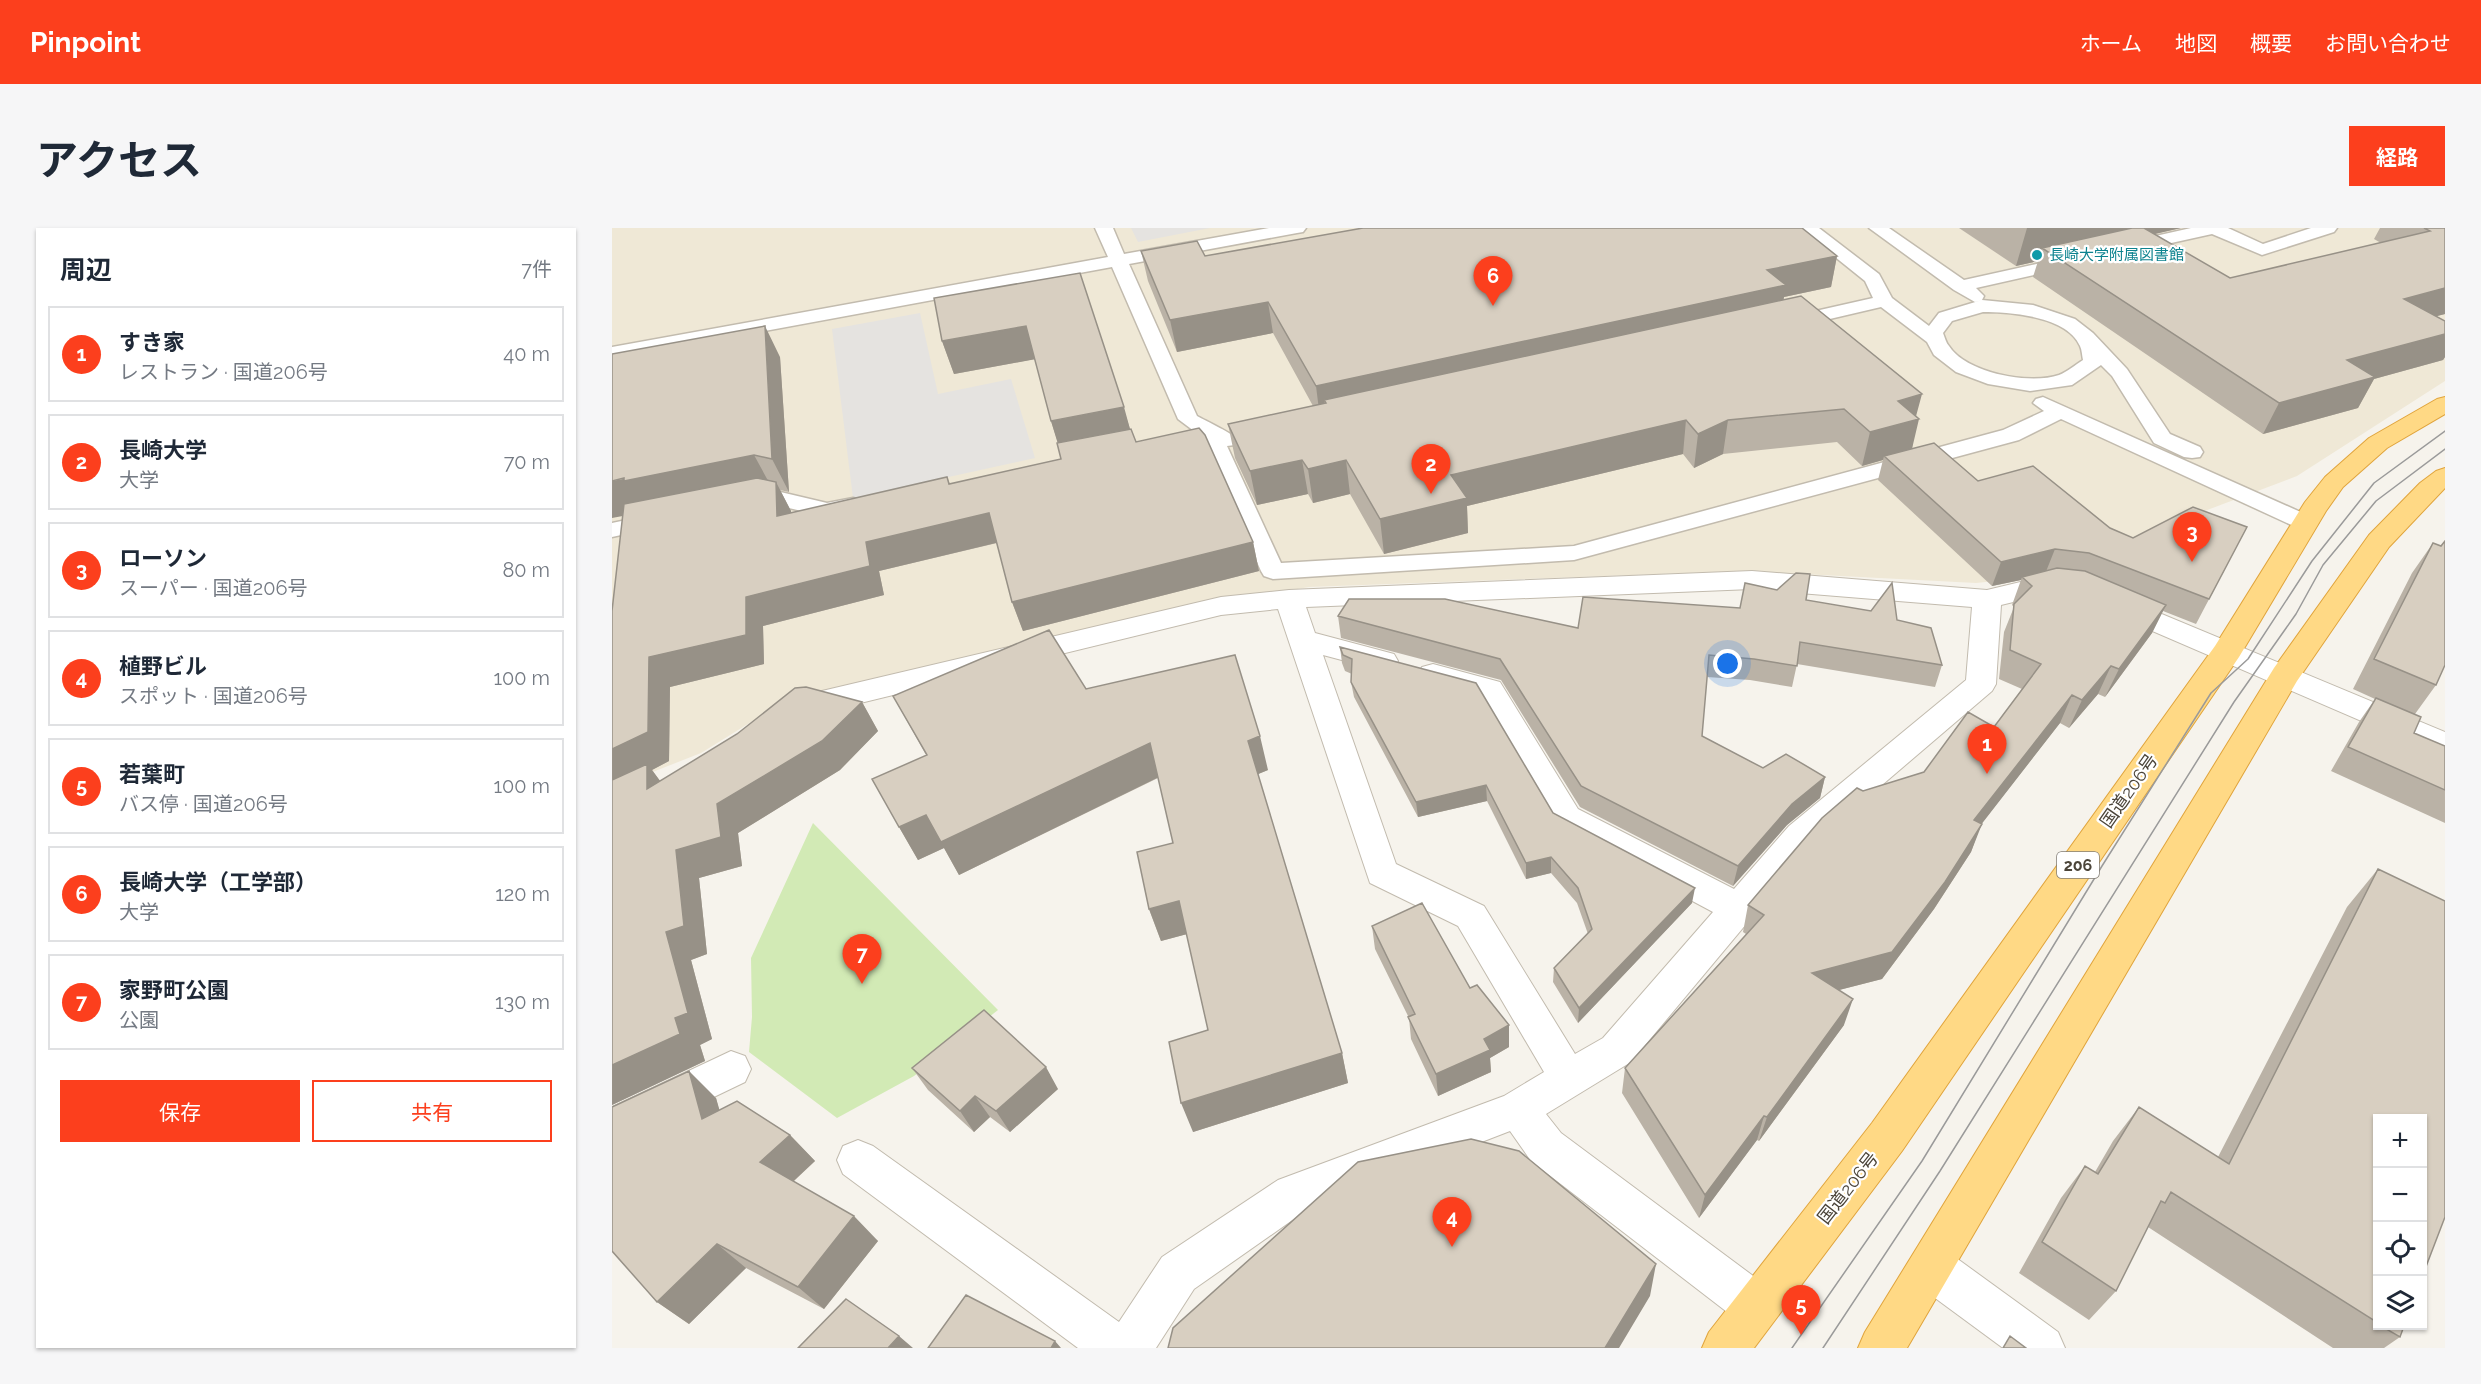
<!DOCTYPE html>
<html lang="ja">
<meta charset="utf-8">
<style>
:root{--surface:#fff;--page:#f6f6f7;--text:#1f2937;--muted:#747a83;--line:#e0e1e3;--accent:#fc3f1d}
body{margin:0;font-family:Raleway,"Noto Sans JP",sans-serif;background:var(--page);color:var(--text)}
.controls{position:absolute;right:18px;bottom:18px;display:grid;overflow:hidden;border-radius:0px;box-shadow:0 2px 4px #0004}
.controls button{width:54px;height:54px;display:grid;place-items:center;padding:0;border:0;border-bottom:2px solid var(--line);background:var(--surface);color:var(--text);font:30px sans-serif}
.you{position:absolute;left:1116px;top:436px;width:21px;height:21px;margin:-15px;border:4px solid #fff;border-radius:50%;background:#1a73e8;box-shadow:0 0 0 9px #1a73e833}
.badge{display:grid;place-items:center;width:39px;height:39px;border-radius:50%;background:var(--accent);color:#fff;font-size:20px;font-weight:700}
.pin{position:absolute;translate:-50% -50px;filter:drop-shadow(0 2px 3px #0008)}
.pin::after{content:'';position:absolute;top:32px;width:21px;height:18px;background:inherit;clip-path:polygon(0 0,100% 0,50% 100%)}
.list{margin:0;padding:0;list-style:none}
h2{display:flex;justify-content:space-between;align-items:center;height:78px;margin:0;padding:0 24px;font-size:26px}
h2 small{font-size:20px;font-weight:400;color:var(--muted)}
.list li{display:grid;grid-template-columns:39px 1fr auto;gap:18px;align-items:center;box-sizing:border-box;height:96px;margin:0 12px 12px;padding:0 12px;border:2px solid var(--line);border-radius:0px}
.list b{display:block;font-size:22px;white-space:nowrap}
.list p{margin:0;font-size:20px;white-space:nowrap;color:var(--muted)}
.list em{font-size:20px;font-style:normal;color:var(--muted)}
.actions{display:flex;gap:12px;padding:18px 24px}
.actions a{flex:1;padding:14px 0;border:2px solid var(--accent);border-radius:0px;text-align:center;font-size:21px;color:var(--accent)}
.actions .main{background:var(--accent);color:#fff}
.icon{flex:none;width:33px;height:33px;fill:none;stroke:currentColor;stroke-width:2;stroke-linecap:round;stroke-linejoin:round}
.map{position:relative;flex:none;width:1833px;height:1120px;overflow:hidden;border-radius:0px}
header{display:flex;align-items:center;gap:36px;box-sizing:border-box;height:84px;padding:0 30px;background:var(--accent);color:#fff}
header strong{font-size:28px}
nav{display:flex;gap:33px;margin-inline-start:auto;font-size:21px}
.intro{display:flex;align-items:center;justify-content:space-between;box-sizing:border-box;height:144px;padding:0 36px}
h1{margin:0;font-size:42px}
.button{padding:15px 27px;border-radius:0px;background:var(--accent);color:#fff;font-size:21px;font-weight:700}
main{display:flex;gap:36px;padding:0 36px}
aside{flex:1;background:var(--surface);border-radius:0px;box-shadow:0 2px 4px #0004}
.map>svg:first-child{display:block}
.education{fill:#efe8d6}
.green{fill:#d2eab5}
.parking{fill:#e5e3e0}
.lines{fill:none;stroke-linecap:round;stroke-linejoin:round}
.service-casing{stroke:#c2bbae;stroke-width:3}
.minor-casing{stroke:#c2bbae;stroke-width:2}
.tertiary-casing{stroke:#c2bbae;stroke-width:2}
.trunk-casing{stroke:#e0a43c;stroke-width:2}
.service{fill:#fff;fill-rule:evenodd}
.minor{fill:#fff;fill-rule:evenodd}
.tertiary{fill:#fff;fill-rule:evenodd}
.trunk{fill:#ffd985;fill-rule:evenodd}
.tram{stroke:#9a9a9a;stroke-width:1.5}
.wall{fill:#bab2a6}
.shaded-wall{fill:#979187}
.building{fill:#d8cfc1;stroke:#979187;stroke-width:1.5}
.culture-dot{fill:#0f9aa8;stroke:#fff;stroke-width:2}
.labels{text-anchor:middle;stroke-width:4.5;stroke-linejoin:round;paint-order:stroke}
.far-culture-label{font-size:15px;fill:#0d838f;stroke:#fff;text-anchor:start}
.shield{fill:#fff;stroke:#817c74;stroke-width:1.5}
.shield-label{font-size:16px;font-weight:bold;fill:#4b4439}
.street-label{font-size:18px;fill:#4b4439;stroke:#fff}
</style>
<header>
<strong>Pinpoint</strong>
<nav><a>ホーム</a><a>地図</a><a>概要</a><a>お問い合わせ</a></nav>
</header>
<div class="intro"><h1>アクセス</h1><a class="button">経路</a></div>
<main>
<aside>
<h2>周辺<small>7件</small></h2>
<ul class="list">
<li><span class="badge">1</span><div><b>すき家</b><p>レストラン · 国道206号</p></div><em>40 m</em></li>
<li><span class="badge">2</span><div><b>長崎大学</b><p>大学</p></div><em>70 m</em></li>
<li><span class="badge">3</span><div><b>ローソン</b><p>スーパー · 国道206号</p></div><em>80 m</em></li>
<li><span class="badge">4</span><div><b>植野ビル</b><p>スポット · 国道206号</p></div><em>100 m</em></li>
<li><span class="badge">5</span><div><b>若葉町</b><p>バス停 · 国道206号</p></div><em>100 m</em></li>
<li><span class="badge">6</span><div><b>長崎大学（工学部）</b><p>大学</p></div><em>120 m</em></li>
<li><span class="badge">7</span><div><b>家野町公園</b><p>公園</p></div><em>130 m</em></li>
</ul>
<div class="actions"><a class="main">保存</a><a>共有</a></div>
</aside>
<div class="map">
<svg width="1833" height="1120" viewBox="0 0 1833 1120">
<rect width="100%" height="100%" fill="#f6f3ec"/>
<path class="education" d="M 0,0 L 1833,0 L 1833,153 L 1685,248 L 1590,284 L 1460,345 L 1364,355 L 1130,343 L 697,359 L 586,378 L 168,476 L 89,525 L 0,560 Z"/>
<path class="green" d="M 201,595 L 386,782 L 302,848 L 225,890 L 137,824 L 140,789 L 139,730 Z"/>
<path class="parking" d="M 519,0 L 598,0 L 526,14 Z
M 308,85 L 326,166 L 399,151 L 423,230 L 241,270 L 220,101 Z"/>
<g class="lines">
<g class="service-casing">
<path id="service" d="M 483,0 L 501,0 L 512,26 L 657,0 L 694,0 L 691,4 L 685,5 L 517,36 L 585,188 C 594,193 622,206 626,212 L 623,217 L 615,218 L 669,335 L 962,318 L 1391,202 L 1432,183 L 1421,175 L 1424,171 L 1431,169 L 1702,290 L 1706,295 L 1702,300 L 1694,302 L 1686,300 L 1449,191 L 1407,212 L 962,332 L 661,351 L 652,348 L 649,343 L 590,209 L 566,191 L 500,39 L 0,131 L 0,119 L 496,29 Z
M 1187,0 L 1207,0 L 1267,46 L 1280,70 L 1317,98 L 1327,85 L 1370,72 L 1421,77 L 1463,91 L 1481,105 L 1515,141 L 1558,206 L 1588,219 L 1591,224 L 1588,229 L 1580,230 L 1572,229 L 1542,215 L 1500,148 L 1489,137 L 1460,157 L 1418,163 L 1376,156 L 1344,144 L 1322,127 L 1315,114 L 1269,79 L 1175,101 L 1168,99 L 1166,95 L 1168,91 L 1261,70 L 1253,53 ZM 1371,84 C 1398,84 1455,88 1468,118 C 1470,122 1470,128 1471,132 C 1463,137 1455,144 1447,147 C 1418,157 1354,145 1337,118 C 1334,115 1333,110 1331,105 L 1340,93 Z
M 1257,0 L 1277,0 L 1352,52 L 1460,28 L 1466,29 L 1469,33 L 1466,37 L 1364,60 L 1372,68 L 1370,72 L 1363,74 L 1342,62 Z
M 1579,0 L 1616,0 L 1651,16 L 1699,0 L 1725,0 L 1722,4 L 1650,27 L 1600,6 L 1514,25 L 1508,24 L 1505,20 L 1508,16 Z
M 160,262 L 215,275 L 241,270 L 249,272 L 252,277 L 249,282 L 215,289 L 160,276 L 136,281 L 128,279 L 125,274 L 128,269 Z
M 47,285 L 55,287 L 59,292 L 55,297 L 0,309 L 0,295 Z"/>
</g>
<g class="minor-casing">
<path id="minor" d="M 1140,343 L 1375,362 L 1434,348 L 1459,353 L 1463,359 L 1459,365 L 1449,368 L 1434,366 L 1389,377 L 1384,456 L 1380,463 L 1201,616 L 1019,834 L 934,886 L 949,905 L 1160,1062 L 1167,1078 L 1160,1094 L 1144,1101 L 1128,1094 L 919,933 L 898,903 L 696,981 L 582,1061 L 544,1120 L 466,1120 L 231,946 L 225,932 L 231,918 L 246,912 L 261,918 L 507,1094 L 550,1029 L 666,952 L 892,868 L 932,844 L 846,698 L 758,655 L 666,381 L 609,387 L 187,490 L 176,487 L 171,479 L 176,471 L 609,369 L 677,362 ZM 1140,361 L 1360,379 L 1354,452 L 1177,598 L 1122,661 L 966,581 L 888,454 L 821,436 L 810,439 L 806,446 L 810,453 L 866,469 L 942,599 L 1101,684 L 991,810 L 963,826 L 872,678 L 784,636 L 711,427 L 771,443 L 782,440 L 786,433 L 782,426 L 703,405 L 694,379 Z
M 1504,367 L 1833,504 L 1833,529 L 1494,383 L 1490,376 L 1494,369 Z
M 119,823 L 133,828 L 139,841 L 133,854 L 0,918 L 0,879 Z"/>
</g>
<g class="tertiary-casing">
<path id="tertiary" d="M 1320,1018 L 1336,1024 L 1446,1104 L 1453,1120 L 1391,1120 L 1304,1056 L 1298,1040 L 1304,1024 Z"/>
</g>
<g class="trunk-casing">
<path id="trunk" d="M 1833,169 L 1833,186 L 1775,220 L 1731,259 L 1714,283 L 1627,429 L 1290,923 L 1142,1120 L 1090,1120 L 1097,1104 L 1260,895 L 1603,418 L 1693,274 L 1713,249 L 1757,210 L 1825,171 Z
M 1833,240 L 1833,260 L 1777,319 L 1685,453 L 1295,1120 L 1246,1120 L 1253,1104 L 1662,440 L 1757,307 L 1808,255 L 1824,243 Z"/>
</g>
<use href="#service" class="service"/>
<use href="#minor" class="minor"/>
<use href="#tertiary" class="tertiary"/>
<use href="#trunk" class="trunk"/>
<path class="tram" d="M 1180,1120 L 1310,933 L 1490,638 L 1599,465 L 1636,431 L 1700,333 L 1762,255 L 1833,203
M 1211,1120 L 1328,943 L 1622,474 L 1684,386 L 1711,337 L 1764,273 L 1833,221"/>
</g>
<path class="wall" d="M 1347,0 L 1569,0 L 1542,6 L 1618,50 L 1769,15 L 1762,11 L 1768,0 L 1833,0 L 1833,86 L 1824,88 L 1833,93 L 1833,129 L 1831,132 L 1762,151 L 1746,180 L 1651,206 L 1421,49 L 1426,33 L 1404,38 Z
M 529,23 L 593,28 L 1225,28 L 1219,59 L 1172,69 L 1171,72 L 1304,188 L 1300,221 L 1366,253 L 1498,300 L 1521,310 L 1635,299 L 1584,396 L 1551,383 L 1540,405 L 1493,469 L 1486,466 L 1457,500 L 1448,495 L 1369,596 L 1359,624 L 1322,681 L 1270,751 L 1227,762 L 1232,797 L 1147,913 L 1145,912 L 1087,990 L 1010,865 L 1013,840 L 1134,706 L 1131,704 L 1136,677 L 1251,563 L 1312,544 L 1382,499 L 1410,461 L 1387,451 L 1392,404 L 1402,379 L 1400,377 L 1409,352 L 1380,358 L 1266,252 L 1271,232 L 1250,238 L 1225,214 L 1111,226 L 1082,240 L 1071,226 L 855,278 L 856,305 L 772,326 L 738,266 L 701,275 L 696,266 L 645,277 L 623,230 L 616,196 L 701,178 L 661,105 L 565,124 L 536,53 Z
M 468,45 L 518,201 L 524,214 L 641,314 L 647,343 L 411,403 L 400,374 L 385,315 L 267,343 L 272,367 L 151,398 L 152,436 L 58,459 L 57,533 L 40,542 L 48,553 L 250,474 L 266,503 L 228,542 L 126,605 L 130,638 L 87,650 L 95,726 L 79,732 L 100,811 L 88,817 L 93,833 L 0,877 L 0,383 L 11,288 L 168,129 L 177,264 L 168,262 L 179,283 L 179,285 L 335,249 L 338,256 L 449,231 L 446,215 L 439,193 L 423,131 L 342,146 L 330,113 Z
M 1821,315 L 1829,318 L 1824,457 L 1803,486 L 1802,505 L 1833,518 L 1833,595 L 1719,543 L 1747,494 L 1763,471 L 1741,461 L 1800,345 Z
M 1194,372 L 1285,392 L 1330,437 L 1323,459 L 1185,436 L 1180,459 L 1138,452 L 1095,449 L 1090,508 L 1151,540 L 1213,549 L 1208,570 L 1175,597 L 1121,658 L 968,579 L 889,452 L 729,410 L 726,388 L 966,400 Z
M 728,419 L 941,585 L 1080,675 L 966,795 L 941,754 L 942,740 L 976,706 L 965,675 L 939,645 L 914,651 L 875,573 L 806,589 L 742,469 L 739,454 L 740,446 L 733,443 L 730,435 Z
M 474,461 L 656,542 L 646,546 L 730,825 L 736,855 L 581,904 L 596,802 L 575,706 L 549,713 L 537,681 L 561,615 L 546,550 L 347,647 L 332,620 L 306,632 L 287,599 L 314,527 L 281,468 Z
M 1766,641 L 1766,1098 L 1792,1098 L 1788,1109 L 1772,1120 L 1721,1120 L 1536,999 L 1504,1063 L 1477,1092 L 1407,1045 L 1449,970 L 1473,938 L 1483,944 L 1501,913 L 1527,879 L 1606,929 L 1735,679 Z
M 760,698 L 858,760 L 897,797 L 897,819 L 878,830 L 879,844 L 826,868 L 799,811 L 797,790 L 763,721 Z
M 300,840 L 446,861 L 398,904 L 378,889 L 362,904 L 316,862 Z
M 104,870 L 107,882 L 178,907 L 203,933 L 182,953 L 266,1013 L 212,1081 L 134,1040 L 77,1096 L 45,1074 Z"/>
<path class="shaded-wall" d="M 1415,0 L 1569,0 L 1443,29 L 1430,20 L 1426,33 L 1404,38 Z
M 1225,28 L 1219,59 L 1172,69 L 1169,88 L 712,172 L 714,189 L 708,190 L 704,158 L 1155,42 Z
M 1833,60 L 1833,86 L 1776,101 L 1792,71 Z
M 656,74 L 661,105 L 565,124 L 558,92 Z
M 153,98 L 168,129 L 177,264 L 160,231 Z
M 414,98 L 424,131 L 342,146 L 330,113 Z
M 1833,106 L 1833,129 L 1831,132 L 1762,151 L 1746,180 L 1651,206 L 1667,175 L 1735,132 Z
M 1310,166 L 1303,192 L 1307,191 L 1299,225 L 1272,228 L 1271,232 L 1250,238 L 1258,204 L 1286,173 Z
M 512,179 L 521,212 L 449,226 L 439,193 Z
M 1074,192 L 1071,226 L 855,278 L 856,305 L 772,326 L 768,291 L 839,247 Z
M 1116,192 L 1111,226 L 1082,240 L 1086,206 Z
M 142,227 L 160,260 L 0,290 L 0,253 Z
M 690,232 L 696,266 L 645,277 L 638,243 Z
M 734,232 L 738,266 L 701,275 L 696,241 Z
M 164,254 L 179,283 L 181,317 L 165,288 Z
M 377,285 L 388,314 L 267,343 L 272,367 L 151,398 L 152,436 L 58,459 L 57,533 L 40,542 L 57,565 L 0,561 L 0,521 L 37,429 L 134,369 L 254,314 Z
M 641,314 L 647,343 L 411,403 L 400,374 Z
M 1443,321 L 1433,346 L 1410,349 L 1409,352 L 1380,358 L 1389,334 Z
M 1554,377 L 1540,405 L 1493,469 L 1507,441 Z
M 1499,438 L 1486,466 L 1457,500 L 1470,472 Z
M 1460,467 L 1448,495 L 1351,620 L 1362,592 Z
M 250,474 L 266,503 L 228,542 L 126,605 L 130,638 L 87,650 L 95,726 L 79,732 L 100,811 L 88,817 L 93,833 L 0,877 L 0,837 L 63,790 L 54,704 L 64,622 L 105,576 Z
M 648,508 L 656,542 L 644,547 L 636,513 Z
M 538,515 L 549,548 L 347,647 L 332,620 L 306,632 L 287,599 L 314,587 Z
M 1213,549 L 1208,570 L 1175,597 L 1121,658 L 1126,638 L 1180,576 Z
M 874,557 L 875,573 L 806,589 L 804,574 Z
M 1370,596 L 1359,624 L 1322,681 L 1270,751 L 1192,771 L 1200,745 Z
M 939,629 L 939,645 L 914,651 L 914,635 Z
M 1083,660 L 1080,675 L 966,795 L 967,780 Z
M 567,673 L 579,705 L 549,713 L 537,681 Z
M 1241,771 L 1232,797 L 1147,913 L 1155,889 Z
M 897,797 L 897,819 L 878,830 L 879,844 L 826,868 L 824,846 L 872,811 Z
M 730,825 L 736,855 L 581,904 L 569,875 Z
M 434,839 L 446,861 L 398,904 L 384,883 Z
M 77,843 L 104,870 L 118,918 L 90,891 Z
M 363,868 L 378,889 L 362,904 L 348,883 Z
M 1152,888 L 1145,912 L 1087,990 L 1093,967 Z
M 178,907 L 203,933 L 175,959 L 148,934 Z
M 242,988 L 266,1013 L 212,1081 L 186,1059 Z
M 105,1016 L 134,1040 L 77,1096 L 45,1074 Z
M 1044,1036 L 1038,1068 L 1007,1120 L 993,1120 Z
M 287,1108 L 301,1120 L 276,1120 Z
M 443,1113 L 449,1120 L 439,1120 Z"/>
<path class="building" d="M 751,0 L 1190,0 L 1225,28 L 1155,42 L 1174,57 L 704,158 L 656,74 L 558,92 L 529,23 L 585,13 L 593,28 Z
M 1520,0 L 1532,0 L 1618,50 L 1818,3 L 1812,0 L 1833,0 L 1833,60 L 1792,71 L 1833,93 L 1833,106 L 1735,132 L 1763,149 L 1667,175 L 1430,20 Z
M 468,45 L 512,179 L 439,193 L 414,98 L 330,113 L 322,70 Z
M 1189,68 L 1310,166 L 1286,173 L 1307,191 L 1258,204 L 1232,181 L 1116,192 L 1086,206 L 1074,192 L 839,247 L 855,270 L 768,291 L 734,232 L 696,241 L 690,232 L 638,243 L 616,196 L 714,175 L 712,172 Z
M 153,98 L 160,231 L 142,227 L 12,253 L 12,250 L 0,253 L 0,126 Z
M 587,200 L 593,207 L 641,314 L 400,374 L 377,285 L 254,314 L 258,338 L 134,369 L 134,407 L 37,429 L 36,504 L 0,521 L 0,383 L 12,276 L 145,250 L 164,254 L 165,288 L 335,249 L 337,256 L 449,231 L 445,215 L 519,201 L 524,214 Z
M 1322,215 L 1366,253 L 1421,238 L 1498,300 L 1521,310 L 1581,279 L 1635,299 L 1597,371 L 1477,325 L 1443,321 L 1389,334 L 1272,228 Z
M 1833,313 L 1833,437 L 1824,457 L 1762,431 L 1821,315 L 1829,318 Z
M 1445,340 L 1473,343 L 1554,377 L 1507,441 L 1499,438 L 1470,472 L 1460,467 L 1362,592 L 1370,596 L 1333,654 L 1280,724 L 1200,745 L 1241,771 L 1155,889 L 1152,888 L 1093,967 L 1013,840 L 1152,687 L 1136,677 L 1210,590 L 1245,560 L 1251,563 L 1312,544 L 1356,484 L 1382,499 L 1429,436 L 1398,422 L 1402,376 L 1420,358 L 1410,349 Z
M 1184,345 L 1198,346 L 1194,372 L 1259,383 L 1280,355 L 1285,392 L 1319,400 L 1330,437 L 1188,414 L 1185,438 L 1142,431 L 1097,427 L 1090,508 L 1151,540 L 1174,526 L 1213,549 L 1180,576 L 1126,638 L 969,558 L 888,431 L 726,388 L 737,371 L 833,371 L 966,400 L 971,369 L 1128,380 L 1133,355 L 1165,362 Z
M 437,402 L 474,461 L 623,427 L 648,508 L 636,513 L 730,825 L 569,875 L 557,814 L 596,802 L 567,673 L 537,681 L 525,624 L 561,615 L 538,515 L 329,614 L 314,587 L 287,599 L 260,551 L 315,527 L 281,468 Z
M 728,419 L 864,455 L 941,585 L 1083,660 L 967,780 L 942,740 L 980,701 L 966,660 L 939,629 L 914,635 L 874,557 L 804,574 L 739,454 L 740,431 L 731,427 Z
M 194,459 L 250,474 L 210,513 L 105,576 L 109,609 L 64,622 L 72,698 L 54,704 L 76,785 L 63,790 L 68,806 L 0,837 L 0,552 L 35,536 L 35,561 L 125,506 L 183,460 Z
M 1764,470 L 1809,489 L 1802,505 L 1833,518 L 1833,562 L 1736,519 Z
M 1766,641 L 1833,673 L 1833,989 L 1810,1049 L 1810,891 L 1766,891 L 1766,1095 L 1559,964 L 1553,975 L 1549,973 L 1504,1063 L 1430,1014 L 1473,938 L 1486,946 L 1527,879 L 1617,936 Z
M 810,675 L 858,760 L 865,757 L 897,797 L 872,811 L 878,822 L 824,846 L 796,789 L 803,786 L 760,698 Z
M 372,782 L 434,839 L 384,883 L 363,868 L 348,883 L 300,840 Z
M 77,843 L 90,891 L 125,873 L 178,907 L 148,934 L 242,988 L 186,1059 L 105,1016 L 45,1074 L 0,1023 L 0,879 Z
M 859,911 L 907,923 L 1044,1036 L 993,1120 L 556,1120 L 561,1100 L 746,934 Z
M 354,1067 L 443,1113 L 439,1120 L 316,1120 Z
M 234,1071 L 287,1108 L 276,1120 L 186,1120 Z
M 1769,1098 L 1792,1098 L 1788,1109 Z
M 1398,1108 L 1414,1120 L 1391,1120 Z"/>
<circle class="culture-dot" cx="1425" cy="27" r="6"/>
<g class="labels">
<g class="far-culture-label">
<text x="1437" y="32">長崎大学附属図書館</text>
</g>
<rect class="shield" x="1445" y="624" width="42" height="26" rx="4.5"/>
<g class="shield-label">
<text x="1466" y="643">206</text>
</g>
<g class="street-label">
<text transform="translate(1517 563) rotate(-55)" y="6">国道206号</text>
<text transform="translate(1236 960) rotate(-52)" y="6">国道206号</text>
</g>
</g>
</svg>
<div class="controls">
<button>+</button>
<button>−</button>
<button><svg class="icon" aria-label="locate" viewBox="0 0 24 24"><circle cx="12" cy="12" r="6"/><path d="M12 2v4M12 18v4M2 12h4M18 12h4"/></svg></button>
<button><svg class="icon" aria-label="layers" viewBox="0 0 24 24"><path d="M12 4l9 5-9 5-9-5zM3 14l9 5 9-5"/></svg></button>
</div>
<div class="you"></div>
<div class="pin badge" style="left:1375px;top:546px">1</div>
<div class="pin badge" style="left:819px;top:266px">2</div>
<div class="pin badge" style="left:1580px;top:334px">3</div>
<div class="pin badge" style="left:840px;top:1019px">4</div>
<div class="pin badge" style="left:1189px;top:1107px">5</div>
<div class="pin badge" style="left:881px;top:78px">6</div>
<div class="pin badge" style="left:250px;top:756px">7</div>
</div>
</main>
